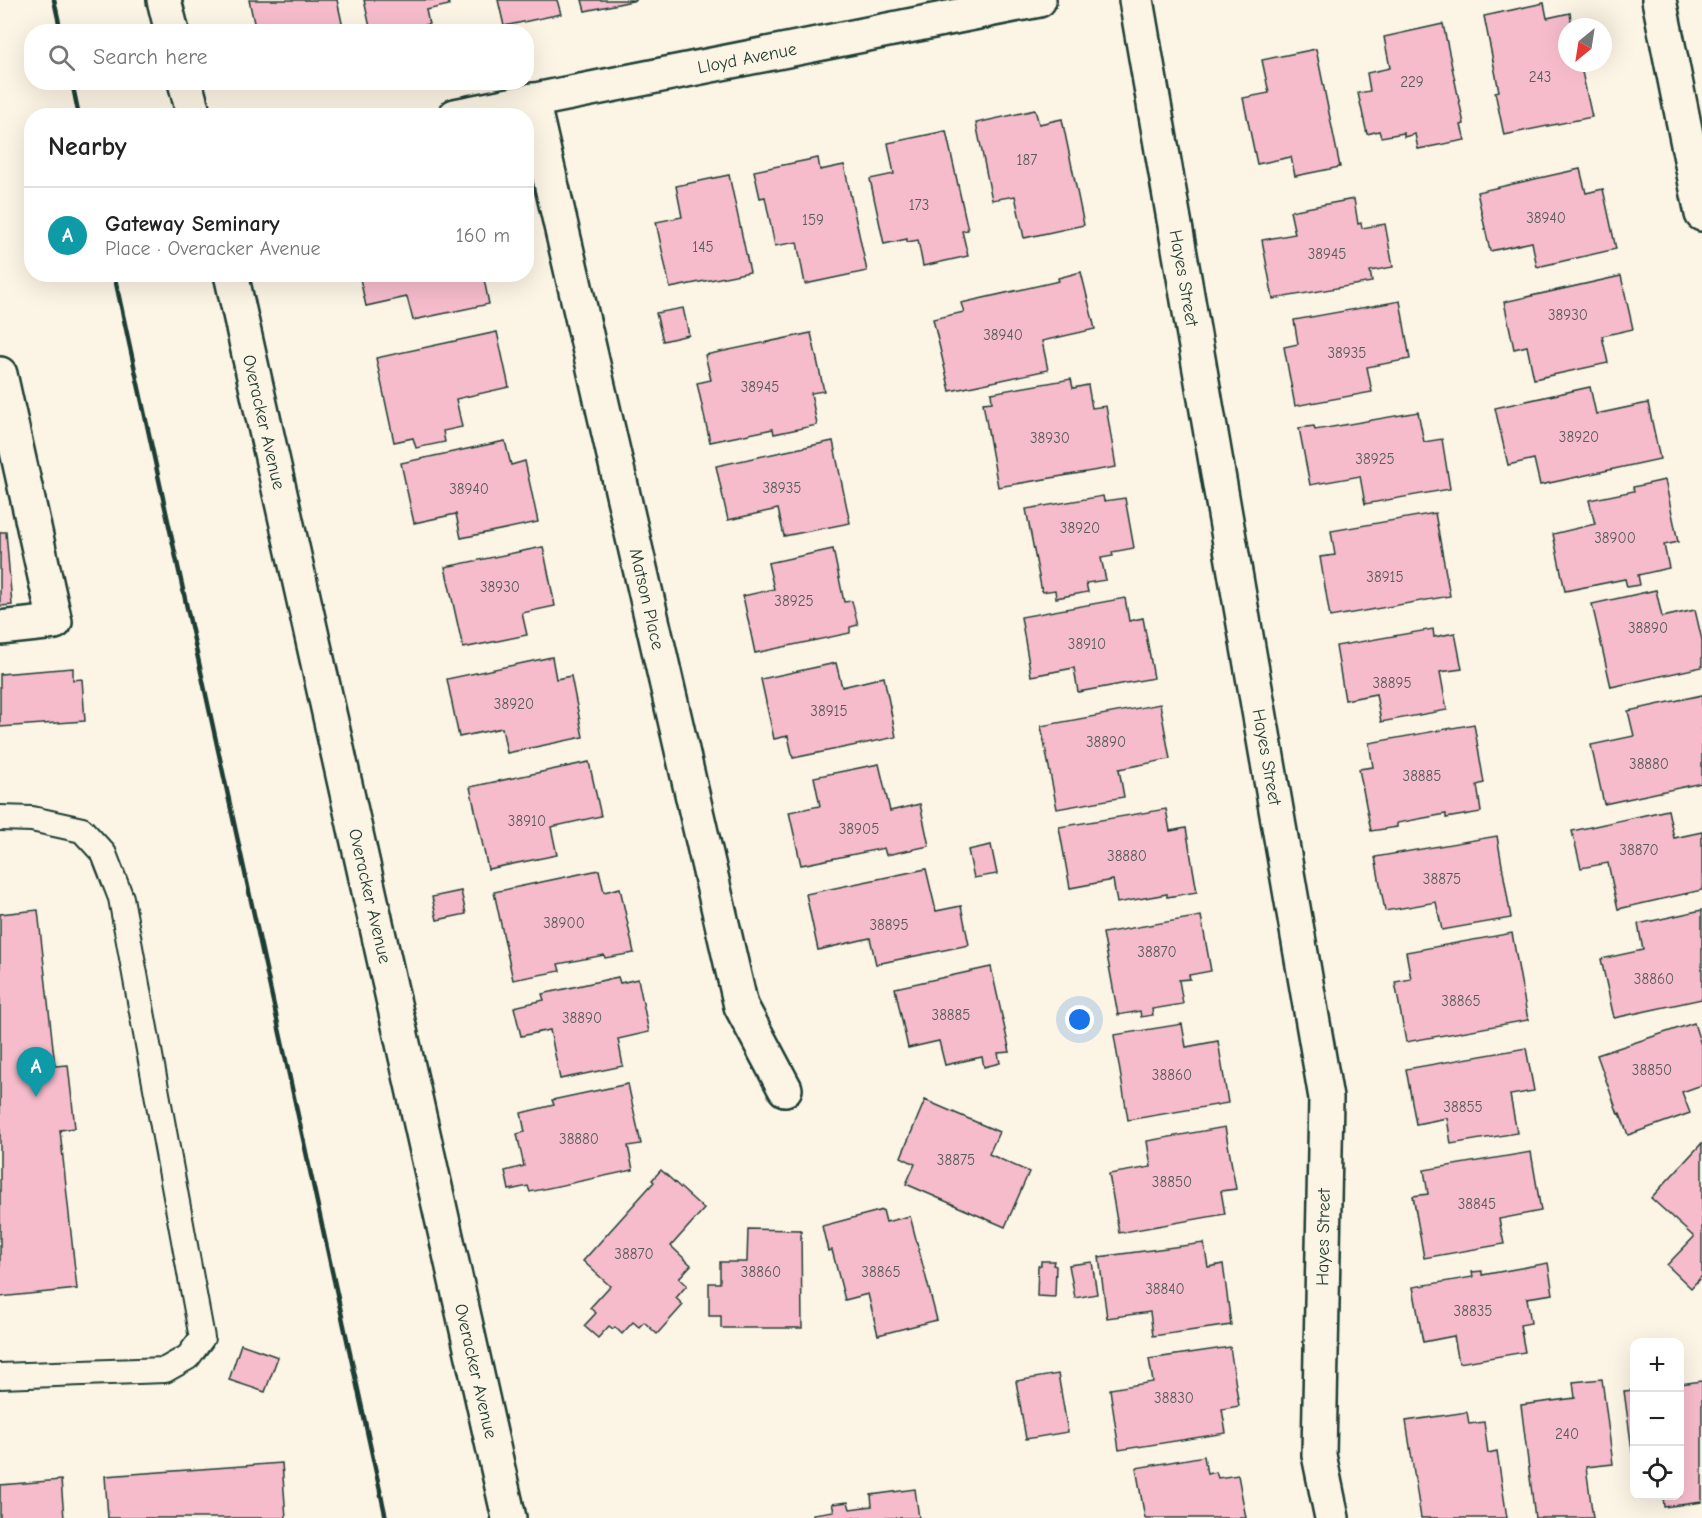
<!DOCTYPE html>
<meta charset="utf-8">
<style>
:root{--surface:#fff;--page:#f6f6f6;--text:#222;--muted:#767676;--line:#e0e0e0;--accent:#0f766e}
body{margin:0;font-family:"Comic Neue",sans-serif;background:var(--page);color:var(--text)}
.controls{position:absolute;right:18px;bottom:18px;display:grid;overflow:hidden;border-radius:12px;box-shadow:0 6px 24px #0002}
.controls button{width:54px;height:54px;display:grid;place-items:center;padding:0;border:0;border-bottom:2px solid var(--line);background:var(--surface);color:var(--text);font:30px sans-serif}
.compass{position:absolute;left:1558px;top:18px;width:54px;height:54px;border-radius:50%;background:var(--surface);box-shadow:0 6px 24px #0002;rotate:210deg}
.you{position:absolute;left:1080px;top:1020px;width:21px;height:21px;margin:-15px;border:4px solid #fff;border-radius:50%;background:#1a73e8;box-shadow:0 0 0 9px #1a73e833}
.badge{display:grid;place-items:center;width:39px;height:39px;border-radius:50%;background:var(--accent);color:#fff;font-size:20px;font-weight:700}
.pin{position:absolute;translate:-50% -50px;filter:drop-shadow(0 2px 3px #0008)}
.pin::after{content:'';position:absolute;top:32px;width:21px;height:18px;background:inherit;clip-path:polygon(0 0,100% 0,50% 100%)}
.list{margin:0;padding:0;list-style:none}
h2{display:flex;justify-content:space-between;align-items:center;height:78px;margin:0;padding:0 24px;font-size:26px}
h2 small{font-size:20px;font-weight:400;color:var(--muted)}
.list li{display:grid;grid-template-columns:39px 1fr auto;gap:18px;align-items:center;box-sizing:border-box;height:96px;padding:0 24px;border-top:2px solid var(--line)}
.list b{display:block;font-size:22px;white-space:nowrap}
.list p{margin:0;font-size:20px;white-space:nowrap;color:var(--muted)}
.list em{font-size:20px;font-style:normal;color:var(--muted)}
.icon{flex:none;width:33px;height:33px;fill:none;stroke:currentColor;stroke-width:2;stroke-linecap:round;stroke-linejoin:round}
.map{position:relative;flex:none;width:1702px;height:1518px;overflow:hidden}
.search{position:absolute;background:var(--surface);box-shadow:0 6px 24px #0002;left:24px;top:24px;width:510px;height:66px;display:flex;align-items:center;gap:15px;box-sizing:border-box;padding:0 21px;border-radius:24px;color:var(--muted);font-size:22px}
.panel{position:absolute;background:var(--surface);box-shadow:0 6px 24px #0002;left:24px;top:108px;width:510px;height:174px;border-radius:24px}
.map>svg:first-child{display:block}
.building{fill:#f6bccc;stroke:#1f3d34;stroke-width:1.5}
.lines{fill:none;stroke-linecap:round;stroke-linejoin:round}
.lane-casing{stroke:#1f3d34;stroke-width:28}
.street-casing{stroke:#1f3d34;stroke-width:38}
.lane{stroke:#fcf5e5;stroke-width:24}
.street{stroke:#fcf5e5;stroke-width:33}
.rail{stroke:#1f3d34;stroke-width:4.5}
.labels{text-anchor:middle;stroke-width:5;stroke-linejoin:round;paint-order:stroke}
.number-label{font-size:15px;fill:#555d5a}
.street-label{font-size:18px;fill:#1f3d34;stroke:#fcf5e5}
</style>
<div class="map">
<svg width="1702" height="1518" viewBox="0 0 1702 1518">
<rect width="100%" height="100%" fill="#fcf5e5"/>
<filter id="ink" filterUnits="userSpaceOnUse"><feTurbulence type="fractalNoise" baseFrequency=".0167" numOctaves="2"/><feDisplacementMap in="SourceGraphic" scale="12" xChannelSelector="R" yChannelSelector="G"/><feConvolveMatrix kernelMatrix="1 2 1 2 8 2 1 2 1" color-interpolation-filters="sRGB"/></filter>
<g filter="url(#ink)">
<path class="building" d="M 249,0 L 337,0 L 344,32 L 256,32 Z
M 364,0 L 448,0 L 449,5 L 426,10 L 429,24 L 425,25 L 426,32 L 371,32 Z
M 498,0 L 557,0 L 561,14 L 504,26 Z
M 582,0 L 637,0 L 585,11 Z
M 1544,3 L 1547,18 L 1570,13 L 1572,27 L 1567,27 L 1567,63 L 1580,63 L 1592,117 L 1504,135 L 1495,92 L 1499,91 L 1484,16 Z
M 1443,24 L 1464,124 L 1461,125 L 1465,140 L 1418,149 L 1415,134 L 1404,137 L 1404,133 L 1381,137 L 1379,131 L 1367,134 L 1358,93 L 1370,91 L 1367,73 L 1390,68 L 1384,37 Z
M 1316,49 L 1340,167 L 1295,176 L 1291,157 L 1257,164 L 1243,98 L 1269,93 L 1262,60 Z
M 1035,110 L 1039,124 L 1062,119 L 1084,225 L 1024,238 L 1015,196 L 992,200 L 976,123 Z
M 946,131 L 968,230 L 962,231 L 968,256 L 923,266 L 918,240 L 907,242 L 907,239 L 884,244 L 870,179 L 894,174 L 888,143 Z
M 818,158 L 820,170 L 844,165 L 867,271 L 805,284 L 797,242 L 775,246 L 765,197 L 760,198 L 754,171 Z
M 1580,169 L 1586,193 L 1603,189 L 1616,249 L 1537,267 L 1532,242 L 1490,251 L 1477,192 Z
M 729,175 L 750,272 L 670,288 L 656,222 L 682,217 L 676,186 Z
M 1354,199 L 1358,224 L 1361,223 L 1362,228 L 1385,224 L 1393,267 L 1370,271 L 1372,282 L 1273,299 L 1262,240 L 1295,234 L 1290,211 Z
M 1081,272 L 1095,329 L 1042,341 L 1048,370 L 950,391 L 933,319 L 964,312 L 961,303 L 1059,281 L 1058,278 Z
M 359,274 L 483,274 L 489,304 L 413,320 L 407,297 L 366,306 Z
M 1621,276 L 1633,329 L 1602,336 L 1608,363 L 1534,379 L 1527,346 L 1514,349 L 1504,302 Z
M 1400,301 L 1410,359 L 1367,367 L 1372,392 L 1295,406 L 1284,347 L 1298,344 L 1294,320 Z
M 683,308 L 689,335 L 663,341 L 656,313 Z
M 497,332 L 509,387 L 456,399 L 462,427 L 443,431 L 445,442 L 416,448 L 413,438 L 394,442 L 376,358 Z
M 811,333 L 824,391 L 811,393 L 817,425 L 774,434 L 773,429 L 710,442 L 697,383 L 711,380 L 705,355 Z
M 1071,379 L 1073,388 L 1088,385 L 1092,408 L 1106,406 L 1116,467 L 998,487 L 983,403 L 992,402 L 991,393 Z
M 1590,387 L 1596,414 L 1648,403 L 1660,459 L 1540,485 L 1534,459 L 1508,465 L 1495,408 Z
M 1418,412 L 1424,442 L 1442,439 L 1450,489 L 1365,504 L 1360,476 L 1310,485 L 1299,428 L 1314,426 L 1315,430 Z
M 505,441 L 511,465 L 525,461 L 538,522 L 461,538 L 456,514 L 414,523 L 401,463 Z
M 833,441 L 850,523 L 784,536 L 778,509 L 728,520 L 716,466 Z
M 1665,480 L 1678,542 L 1664,545 L 1669,568 L 1638,575 L 1640,585 L 1627,587 L 1625,579 L 1565,591 L 1553,534 L 1595,524 L 1589,500 L 1634,491 L 1633,487 Z
M 1103,496 L 1104,501 L 1125,498 L 1134,548 L 1112,552 L 1113,556 L 1101,558 L 1106,580 L 1086,583 L 1088,592 L 1056,598 L 1055,590 L 1042,592 L 1026,509 Z
M 1435,513 L 1450,596 L 1330,617 L 1320,557 L 1335,555 L 1331,531 Z
M 0,532 L 6,532 L 12,605 L 0,606 Z
M 543,547 L 555,606 L 522,613 L 527,635 L 463,648 L 445,567 Z
M 833,549 L 844,602 L 852,601 L 858,625 L 850,627 L 850,633 L 755,653 L 743,596 L 774,589 L 768,563 Z
M 1656,590 L 1662,617 L 1695,610 L 1702,640 L 1702,667 L 1611,687 L 1592,604 Z
M 1125,598 L 1129,621 L 1143,618 L 1154,678 L 1078,692 L 1074,668 L 1031,676 L 1021,617 Z
M 1433,629 L 1434,637 L 1455,633 L 1462,669 L 1440,672 L 1447,710 L 1381,722 L 1376,694 L 1345,700 L 1336,646 Z
M 552,657 L 556,679 L 571,676 L 583,737 L 507,753 L 502,728 L 459,737 L 447,679 Z
M 836,663 L 842,687 L 884,677 L 896,737 L 793,758 L 788,736 L 774,739 L 761,679 Z
M 73,668 L 73,680 L 82,679 L 85,721 L 0,727 L 0,674 Z
M 1702,695 L 1702,783 L 1604,804 L 1591,745 L 1634,736 L 1628,711 Z
M 1160,704 L 1170,759 L 1119,769 L 1124,797 L 1057,809 L 1041,726 Z
M 1474,724 L 1484,783 L 1477,785 L 1481,812 L 1446,818 L 1446,814 L 1397,823 L 1397,827 L 1371,831 L 1359,769 L 1373,767 L 1369,743 Z
M 589,762 L 601,816 L 551,827 L 557,855 L 488,869 L 470,787 Z
M 879,764 L 890,811 L 920,804 L 929,846 L 886,855 L 884,848 L 801,865 L 789,812 L 820,806 L 814,777 Z
M 1166,809 L 1170,831 L 1186,828 L 1197,892 L 1167,897 L 1167,894 L 1117,903 L 1113,880 L 1070,888 L 1059,827 Z
M 1668,810 L 1674,838 L 1702,832 L 1702,890 L 1618,909 L 1608,863 L 1581,868 L 1572,831 Z
M 1497,836 L 1511,918 L 1442,930 L 1436,902 L 1385,911 L 1375,857 Z
M 991,845 L 997,874 L 974,878 L 968,850 Z
M 926,869 L 936,911 L 961,906 L 969,945 L 876,964 L 870,938 L 818,950 L 806,894 Z
M 599,870 L 604,892 L 620,888 L 634,953 L 605,958 L 604,955 L 558,964 L 560,971 L 513,980 L 494,892 Z
M 461,891 L 466,914 L 437,920 L 432,897 Z
M 38,910 L 55,1066 L 68,1065 L 75,1128 L 60,1130 L 77,1289 L 0,1297 L 0,914 Z
M 1702,910 L 1702,999 L 1614,1018 L 1601,959 L 1643,950 L 1638,924 Z
M 1201,916 L 1211,971 L 1189,975 L 1190,979 L 1179,980 L 1183,1004 L 1152,1009 L 1153,1015 L 1141,1017 L 1140,1011 L 1118,1015 L 1103,933 Z
M 1512,933 L 1528,1020 L 1406,1042 L 1395,982 L 1411,979 L 1406,952 Z
M 991,967 L 1010,1052 L 998,1053 L 1000,1063 L 984,1067 L 982,1057 L 945,1065 L 939,1041 L 908,1048 L 895,988 Z
M 618,977 L 620,983 L 638,979 L 649,1032 L 618,1039 L 623,1066 L 560,1079 L 550,1030 L 521,1036 L 514,1007 L 544,1000 L 542,994 Z
M 1694,1023 L 1702,1048 L 1702,1085 L 1682,1092 L 1690,1113 L 1628,1135 L 1620,1113 L 1618,1114 L 1597,1055 Z
M 1182,1024 L 1186,1047 L 1218,1041 L 1228,1103 L 1128,1120 L 1114,1035 Z
M 1526,1048 L 1534,1091 L 1510,1095 L 1517,1133 L 1451,1144 L 1447,1118 L 1416,1124 L 1406,1069 Z
M 628,1084 L 641,1144 L 628,1146 L 633,1170 L 530,1192 L 528,1186 L 509,1190 L 505,1171 L 524,1166 L 517,1134 L 525,1132 L 521,1113 L 554,1105 L 552,1100 Z
M 925,1100 L 999,1132 L 989,1154 L 1029,1172 L 1005,1227 L 906,1184 L 915,1164 L 901,1157 Z
M 1225,1127 L 1236,1189 L 1221,1191 L 1225,1214 L 1119,1233 L 1109,1174 L 1151,1167 L 1147,1141 Z
M 1702,1143 L 1702,1276 L 1691,1288 L 1667,1265 L 1694,1237 L 1651,1198 Z
M 1531,1152 L 1541,1211 L 1499,1219 L 1504,1244 L 1424,1258 L 1413,1196 L 1428,1194 L 1424,1170 Z
M 661,1170 L 704,1209 L 671,1246 L 691,1265 L 679,1278 L 687,1285 L 676,1298 L 683,1305 L 657,1334 L 644,1322 L 639,1327 L 633,1322 L 622,1334 L 615,1327 L 613,1329 L 609,1326 L 598,1338 L 584,1326 L 596,1313 L 590,1308 L 610,1286 L 583,1261 L 654,1182 L 652,1180 Z
M 883,1210 L 886,1222 L 910,1216 L 937,1320 L 878,1335 L 868,1294 L 845,1300 L 832,1250 L 828,1251 L 822,1226 Z
M 748,1229 L 801,1230 L 802,1328 L 721,1328 L 721,1316 L 709,1316 L 709,1283 L 720,1283 L 720,1262 L 747,1262 Z
M 1204,1243 L 1208,1267 L 1223,1264 L 1231,1325 L 1153,1336 L 1150,1312 L 1107,1318 L 1099,1257 Z
M 1041,1261 L 1054,1261 L 1053,1265 L 1056,1266 L 1055,1297 L 1037,1296 L 1038,1266 L 1041,1265 Z
M 1092,1262 L 1097,1294 L 1075,1298 L 1069,1265 Z
M 1548,1263 L 1553,1294 L 1527,1298 L 1531,1323 L 1520,1325 L 1525,1352 L 1459,1363 L 1454,1336 L 1423,1342 L 1413,1287 L 1473,1277 L 1472,1272 L 1482,1271 L 1482,1275 Z
M 241,1344 L 278,1357 L 265,1392 L 229,1380 Z
M 1230,1347 L 1239,1406 L 1222,1409 L 1226,1433 L 1119,1450 L 1110,1389 L 1153,1382 L 1149,1359 Z
M 1058,1374 L 1068,1432 L 1026,1439 L 1016,1381 Z
M 1602,1379 L 1613,1464 L 1586,1467 L 1593,1518 L 1535,1518 L 1521,1405 L 1575,1398 L 1573,1382 Z
M 1702,1381 L 1702,1502 L 1664,1507 L 1663,1496 L 1680,1496 L 1680,1384 Z
M 1634,1390 L 1634,1465 L 1624,1391 Z
M 1467,1412 L 1469,1424 L 1484,1422 L 1488,1453 L 1497,1451 L 1507,1518 L 1421,1518 L 1406,1421 Z
M 1204,1456 L 1207,1474 L 1216,1472 L 1218,1478 L 1238,1475 L 1246,1518 L 1145,1518 L 1136,1468 Z
M 282,1463 L 286,1518 L 108,1518 L 105,1476 Z
M 61,1480 L 64,1518 L 0,1518 L 0,1485 Z
M 915,1489 L 919,1518 L 814,1518 L 813,1514 L 834,1511 L 832,1504 L 848,1502 L 850,1509 L 872,1506 L 871,1495 Z"/>
<g class="lines">
<g class="lane-casing">
<path id="lane" d="M 0,818 L 32,819 L 82,830 L 104,854 L 121,898 L 202,1338 L 188,1357 L 165,1370 L 0,1376"/>
</g>
<g class="street-casing">
<path id="street" d="M 164,0 L 172,32
M 1136,0 L 1326,1098 L 1319,1455 L 1332,1518
M 1659,0 L 1702,214
M 185,82 L 194,116
M 532,100 L 741,1006 L 785,1089
M 455,116 L 1039,0
M 231,274 L 509,1518
M 0,374 L 55,622 L 0,628"/>
</g>
<use href="#lane" class="lane"/>
<use href="#street" class="street"/>
<path class="rail" d="M 54,0 L 61,32
M 72,82 L 79,116
M 114,274 L 386,1518"/>
</g>
</g>
<g class="labels">
<g class="number-label">
<text x="1540" y="82">243</text>
<text x="1412" y="87">229</text>
<text x="1027" y="165">187</text>
<text x="919" y="210">173</text>
<text x="1546" y="223">38940</text>
<text x="813" y="225">159</text>
<text x="703" y="252">145</text>
<text x="1327" y="259">38945</text>
<text x="1568" y="320">38930</text>
<text x="1003" y="340">38940</text>
<text x="1347" y="358">38935</text>
<text x="760" y="392">38945</text>
<text x="1579" y="442">38920</text>
<text x="1050" y="443">38930</text>
<text x="1375" y="464">38925</text>
<text x="782" y="493">38935</text>
<text x="469" y="494">38940</text>
<text x="1080" y="533">38920</text>
<text x="1615" y="543">38900</text>
<text x="1385" y="582">38915</text>
<text x="500" y="592">38930</text>
<text x="794" y="606">38925</text>
<text x="1648" y="633">38890</text>
<text x="1087" y="649">38910</text>
<text x="1392" y="688">38895</text>
<text x="514" y="709">38920</text>
<text x="829" y="716">38915</text>
<text x="1106" y="747">38890</text>
<text x="1649" y="769">38880</text>
<text x="1422" y="781">38885</text>
<text x="527" y="826">38910</text>
<text x="859" y="834">38905</text>
<text x="1639" y="855">38870</text>
<text x="1127" y="861">38880</text>
<text x="1442" y="884">38875</text>
<text x="564" y="928">38900</text>
<text x="889" y="930">38895</text>
<text x="1157" y="957">38870</text>
<text x="1654" y="984">38860</text>
<text x="1461" y="1006">38865</text>
<text x="951" y="1020">38885</text>
<text x="582" y="1023">38890</text>
<text x="1652" y="1075">38850</text>
<text x="1172" y="1080">38860</text>
<text x="1463" y="1112">38855</text>
<text x="579" y="1144">38880</text>
<text x="956" y="1165">38875</text>
<text x="1172" y="1187">38850</text>
<text x="1477" y="1209">38845</text>
<text x="634" y="1259">38870</text>
<text x="761" y="1277">38860</text>
<text x="881" y="1277">38865</text>
<text x="1165" y="1294">38840</text>
<text x="1473" y="1316">38835</text>
<text x="1174" y="1403">38830</text>
<text x="1567" y="1439">240</text>
</g>
<g class="street-label">
<text transform="translate(747 58) rotate(-11)" y="6">Lloyd Avenue</text>
<text transform="translate(1184 278) rotate(80)" y="6">Hayes Street</text>
<text transform="translate(264 422) rotate(77)" y="6">Overacker Avenue</text>
<text transform="translate(647 599) rotate(77)" y="6">Matson Place</text>
<text transform="translate(1267 757) rotate(80)" y="6">Hayes Street</text>
<text transform="translate(370 896) rotate(77)" y="6">Overacker Avenue</text>
<text transform="translate(1323 1237) rotate(-89)" y="6">Hayes Street</text>
<text transform="translate(476 1371) rotate(77)" y="6">Overacker Avenue</text>
</g>
</g>
</svg>
<div class="controls">
<button>+</button>
<button>−</button>
<button><svg class="icon" aria-label="locate" viewBox="0 0 24 24"><circle cx="12" cy="12" r="6"/><path d="M12 2v4M12 18v4M2 12h4M18 12h4"/></svg></button>
</div>
<svg class="compass" viewBox="-18 -18 36 36"><path d="M0-13l5 13h-10z" fill="#e53935"/><path d="M0 13l5-13h-10z" fill="#767676"/></svg>
<div class="you"></div>
<div class="pin badge" style="left:36px;top:1097px;background:#0f9aa8">A</div>
<div class="search"><svg class="icon" aria-label="search" viewBox="0 0 24 24"><circle cx="10" cy="10" r="6"/><path d="M15 15l6 6"/></svg>Search here</div>
<section class="panel">
<h2>Nearby<small></small></h2>
<ul class="list">
<li><span class="badge" style="background:#0f9aa8">A</span><div><b>Gateway Seminary</b><p>Place · Overacker Avenue</p></div><em>160 m</em></li>
</ul>
</section>
</div>
